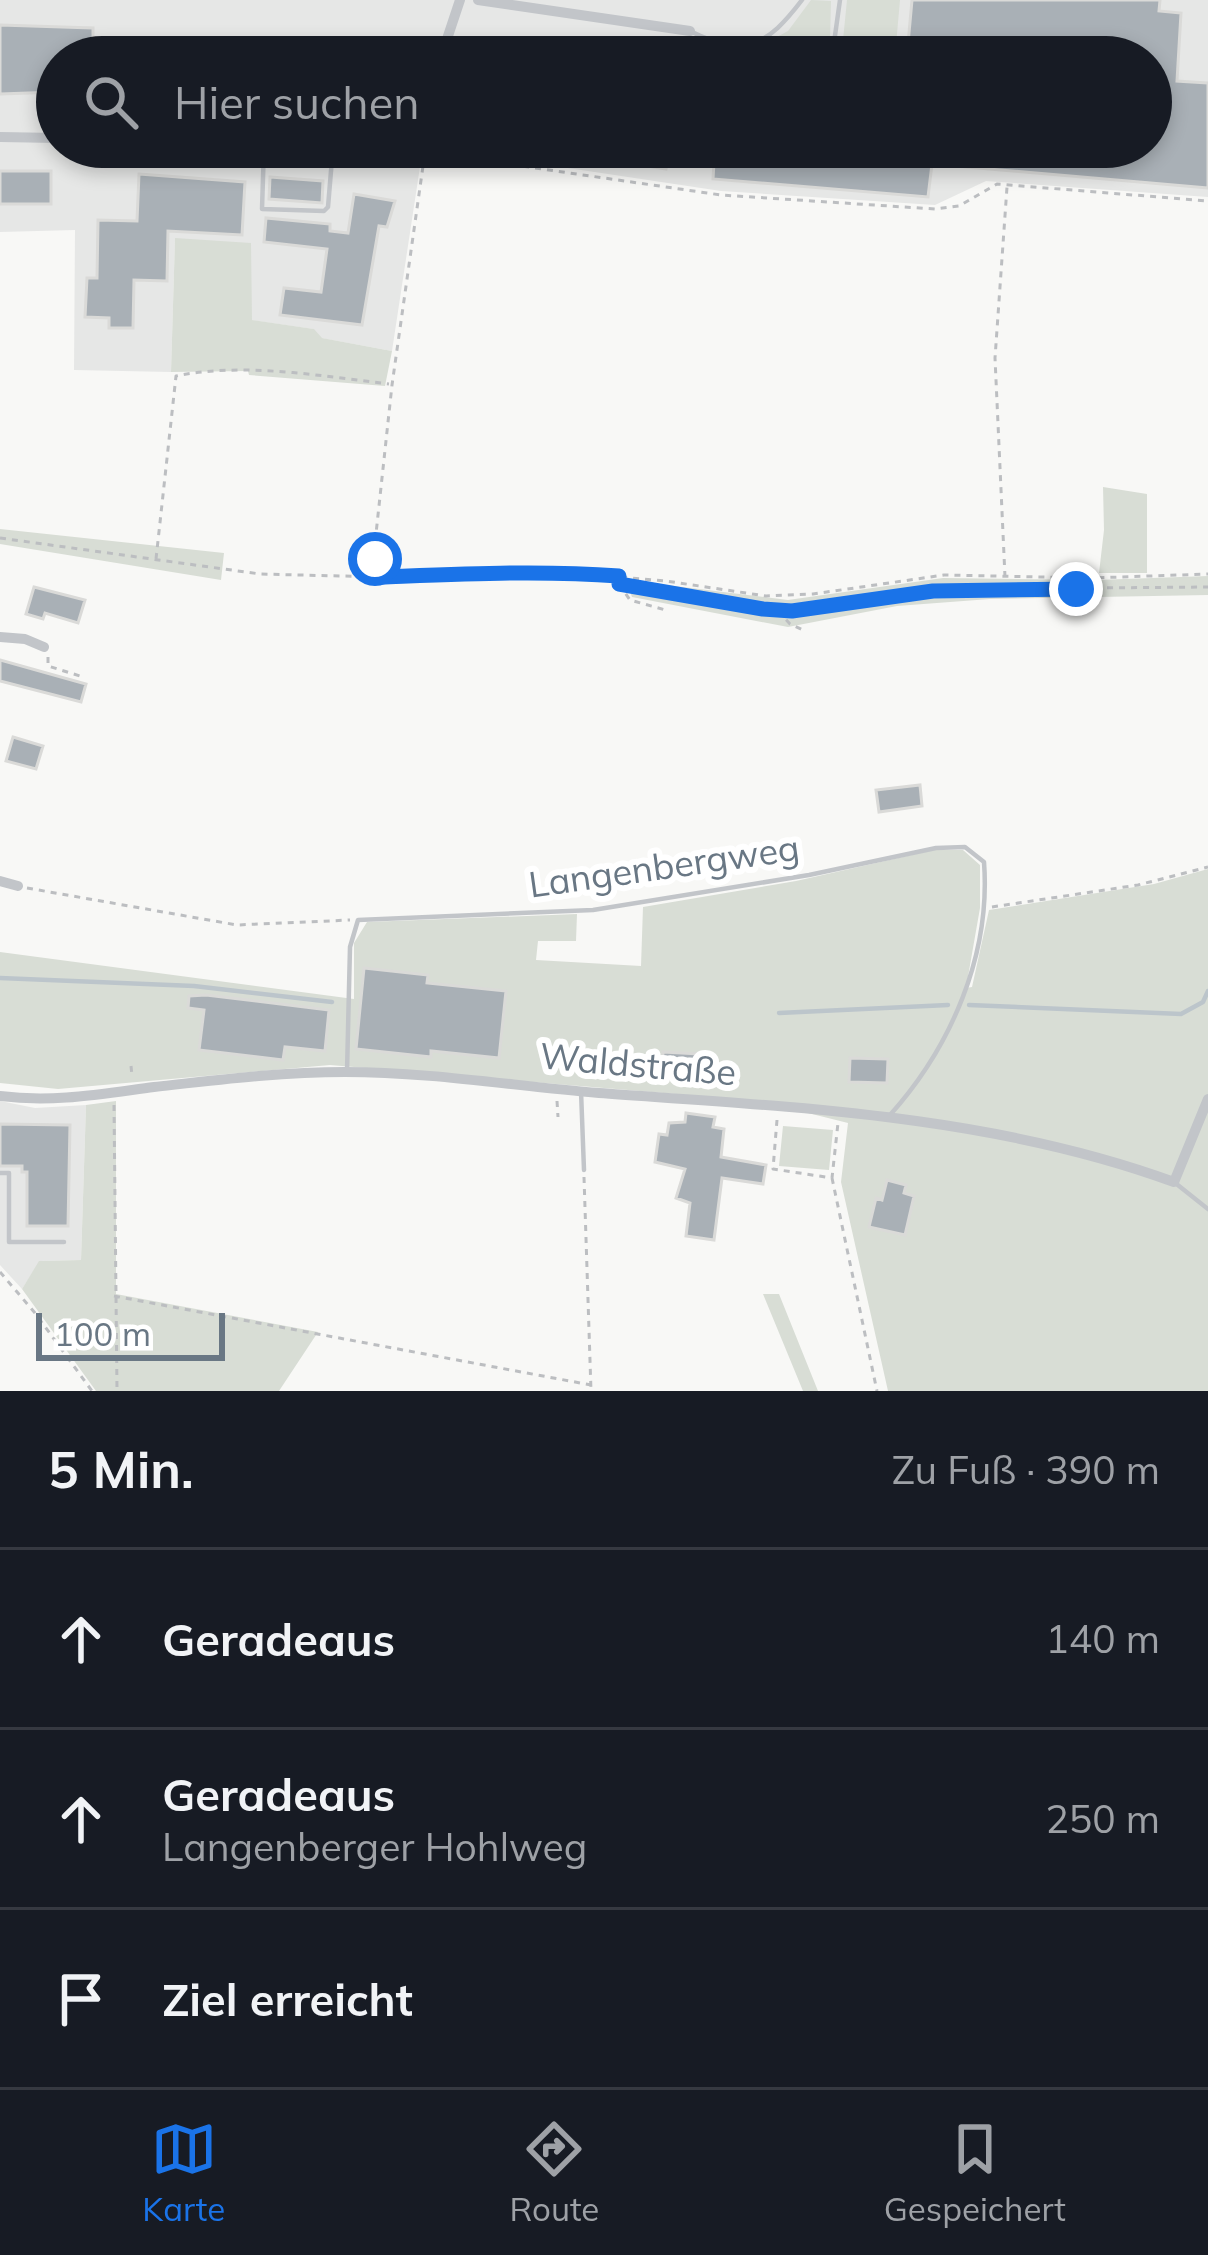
<!DOCTYPE html>
<html lang="de">
<meta charset="utf-8">
<style>
:root{--surface:#171b24;--page:#20242c;--text:#f1f3f6;--muted:#9ea1a6;--line:#363941;--accent:#1a73e8}
body{margin:0;font-family:Mulish,sans-serif;background:var(--page);color:var(--text)}
.scale{position:absolute;left:36px;bottom:30px;width:189px;box-sizing:border-box;padding-left:12px;border:6px solid #697784;border-top:0;font-size:33px;line-height:42px;white-space:nowrap;color:#697784;-webkit-text-stroke:9px #fff;paint-order:stroke}
.stop{position:absolute;width:36px;height:36px;margin:-27px;border:9px solid #1a73e8;border-radius:50%;background:#fff}
.stop.end{background:#1a73e8;border-color:#fff;box-shadow:0 3px 12px #0008}
.list{margin:0;padding:0;list-style:none}
h2{display:flex;justify-content:space-between;align-items:center;height:156px;margin:0;padding:0 48px;font-size:51px}
h2 small{font-size:39px;font-weight:400;color:var(--muted)}
.list li{display:grid;grid-template-columns:78px 1fr auto;gap:36px;align-items:center;box-sizing:border-box;height:180px;padding:0 48px;border-top:3px solid var(--line)}
.list b{display:block;font-size:45px;white-space:nowrap}
.list p{margin:0;font-size:39px;white-space:nowrap;color:var(--muted)}
.list em{font-size:39px;font-style:normal;color:var(--muted)}
.icon{flex:none;width:66px;height:66px;fill:none;stroke:currentColor;stroke-width:2;stroke-linecap:round;stroke-linejoin:round}
.map{position:relative;flex:none;width:1208px;height:1391px;overflow:hidden}
.search{position:absolute;background:var(--surface);box-shadow:0 6px 18px #0003;left:36px;right:36px;top:36px;height:132px;display:flex;align-items:center;gap:30px;box-sizing:border-box;padding:0 42px;border-radius:66px;color:var(--muted);font-size:45px}
.sheet{height:696px;background:var(--surface)}
nav{display:flex;justify-content:space-around;align-items:center;box-sizing:border-box;height:168px;border-top:3px solid var(--line);background:var(--surface);font-size:33px;color:var(--muted)}
nav a{display:grid;justify-items:center;gap:6px}
nav .on{color:var(--accent)}
.map>svg:first-child{display:block}
.built{fill:#e6e7e6}
.green{fill:#d8ddd5}
.lines{fill:none;stroke-linecap:round;stroke-linejoin:round}
.stream{stroke:#bcc5cb;stroke-width:4.5}
.building{fill:#a9b0b6;stroke:#dadad8;stroke-width:3}
.path{stroke:#bcbec1;stroke-width:3;stroke-dasharray:6 6;stroke-linecap:butt}
.lane{stroke:#c2c5c9;stroke-width:4.5}
.street{stroke:#c2c5c9;stroke-width:10}
.path-bridge{stroke:#bcbec1;stroke-width:3;stroke-dasharray:6 6;stroke-linecap:butt}
.route{stroke:#1a73e8;stroke-width:15}
.labels{text-anchor:middle;stroke-width:12;stroke-linejoin:round;paint-order:stroke}
.street-label{font-size:36px;fill:#697784;stroke:#fff}
</style>
<div class="map">
<svg width="1208" height="1391" viewBox="0 0 1208 1391">
<rect width="100%" height="100%" fill="#f8f8f6"/>
<path class="built" d="M 0,0 L 1208,0 L 1208,197 L 986,181 L 935,205 L 721,191 L 429,147 L 1151,147 L 1151,57 L 57,57 L 57,147 L 423,147 L 392,351 L 321,338 L 313,329 L 251,320 L 175,239 L 171,372 L 74,370 L 75,230 L 0,232 Z
M 0,1101 L 35,1108 L 86,1105 L 81,1260 L 40,1261 L 22,1289 L 0,1265 Z"/>
<path class="green" d="M 811,0 L 831,1 L 830,41 L 817,57 L 782,57 L 762,51 L 760,46 L 788,31 Z
M 847,0 L 900,0 L 896,45 L 843,40 Z
M 175,238 L 251,243 L 252,320 L 314,329 L 322,338 L 392,351 L 385,386 L 249,375 L 248,371 L 171,372 Z
M 1103,487 L 1147,494 L 1147,573 L 1099,573 L 1104,530 Z
M 0,529 L 224,553 L 221,580 L 0,544 Z
M 1208,576 L 1208,595 L 990,599 L 897,606 L 788,627 L 632,597 L 626,580 L 788,600 L 943,578 L 1096,580 Z
M 934,850 L 963,850 L 980,865 L 980,908 L 966,988 L 972,987 L 989,910 L 1154,884 L 1208,869 L 1208,1391 L 888,1391 L 841,1182 L 848,1123 L 760,1101 L 330,1065 L 58,1089 L 0,1083 L 0,952 L 354,999 L 354,943 L 367,922 L 577,914 L 576,941 L 538,941 L 536,960 L 641,966 L 643,907 L 796,881 Z
M 116,1101 L 116,1294 L 318,1332 L 279,1391 L 96,1391 L 22,1289 L 39,1261 L 81,1260 L 86,1105 Z
M 783,1126 L 833,1130 L 829,1170 L 779,1166 Z
M 763,1294 L 779,1294 L 818,1391 L 803,1391 Z"/>
<g class="lines">
<path class="stream" d="M 0,978 L 194,986 L 332,1002
M 969,1005 L 1181,1014 L 1203,1002 L 1208,991
M 779,1013 L 948,1005"/>
</g>
<path class="building" d="M 912,0 L 1160,0 L 1159,11 L 1181,13 L 1177,81 L 1208,83 L 1208,188 L 932,164 L 928,197 L 713,179 L 715,147 L 1151,147 L 1151,57 L 939,57 L 940,48 L 908,44 Z
M 0,25 L 93,28 L 93,57 L 57,57 L 57,92 L 0,94 Z
M 600,147 L 670,147 L 666,169 L 598,158 Z
M 0,171 L 51,171 L 51,204 L 0,204 Z
M 139,174 L 245,182 L 242,235 L 168,231 L 167,281 L 134,280 L 133,328 L 109,328 L 109,318 L 85,317 L 87,278 L 97,278 L 98,220 L 137,221 Z
M 270,177 L 323,181 L 322,203 L 269,199 Z
M 354,194 L 395,201 L 387,227 L 379,226 L 362,325 L 280,315 L 284,288 L 321,292 L 327,249 L 264,242 L 266,218 L 330,224 L 330,231 L 348,233 Z
M 34,587 L 85,600 L 78,623 L 45,613 L 43,619 L 26,614 Z
M 0,660 L 86,684 L 81,702 L 0,681 Z
M 13,737 L 43,746 L 36,769 L 6,761 Z
M 920,785 L 922,806 L 879,812 L 876,790 Z
M 364,968 L 428,975 L 427,983 L 506,991 L 499,1058 L 431,1051 L 431,1057 L 356,1049 Z
M 206,995 L 329,1010 L 325,1051 L 285,1047 L 283,1060 L 199,1050 L 204,1010 L 188,1008 L 189,996 Z
M 663,1052 L 700,1054 L 699,1076 L 662,1075 Z
M 850,1058 L 888,1059 L 887,1083 L 849,1082 Z
M 686,1113 L 715,1117 L 713,1127 L 724,1129 L 721,1157 L 766,1165 L 763,1184 L 722,1178 L 714,1240 L 686,1236 L 690,1203 L 676,1198 L 685,1169 L 655,1162 L 659,1134 L 667,1135 L 669,1123 L 685,1122 Z
M 0,1124 L 70,1125 L 68,1226 L 27,1226 L 27,1172 L 22,1172 L 22,1166 L 0,1166 Z
M 887,1180 L 906,1185 L 904,1193 L 914,1196 L 905,1235 L 869,1227 L 876,1198 L 882,1200 Z"/>
<g class="lines">
<path class="path" d="M 400,151 L 425,152
M 0,538 L 260,574 L 381,577 L 544,571 L 666,581 L 766,596 L 813,594 L 944,575 L 1091,578 L 1208,574
M 156,559 L 176,376 C 244,362 321,376 389,384
M 381,577 L 375,543 L 392,385 L 425,152 L 721,195 L 935,209 L 959,206 L 997,184 L 1208,201
M 1005,577 L 995,358 L 1007,187
M 619,583 L 763,609 L 792,611 L 889,595 L 969,589 L 1208,587
M 619,584 L 630,600 L 669,611
M 778,611 L 790,624 L 805,631
M 48,657 L 48,666 L 80,676
M 27,888 L 237,925 L 350,920
M 992,907 L 1138,885 L 1208,867
M 131,1066 L 132,1076
M 557,1101 L 558,1117
M 114,1105 L 117,1391
M 777,1120 L 773,1169 L 832,1178 L 838,1123
M 584,1177 L 591,1391
M 832,1178 L 877,1391
M 0,1272 L 35,1313 L 92,1391
M 114,1296 L 591,1385"/>
<path class="lane" d="M 692,32 C 745,58 767,46 802,0
M 717,44 L 738,57
M 470,57 L 475,42 C 499,41 537,53 564,57
M 832,57 L 840,0
M 264,147 L 262,209 L 324,211 L 328,207 L 333,147
M 385,147 L 393,147
M 347,1072 L 350,947 L 358,920 L 593,910 L 809,875 L 936,848 L 965,847 L 984,862 C 991,955 951,1047 890,1115
M 581,1091 L 584,1170
M 0,1173 L 9,1173 L 9,1242 L 64,1242
M 1174,1182 L 1208,1209"/>
<path class="street" d="M 478,0 L 690,31
M 441,57 L 460,0
M 0,137 L 57,138
M 0,637 L 25,639 L 44,647
M 0,881 L 18,886
M 0,1096 C 53,1103 101,1094 154,1087 C 217,1080 281,1072 345,1072 C 430,1072 514,1086 599,1093 C 792,1107 991,1115 1174,1182 L 1208,1099"/>
<path class="path-bridge" d="M 1013,583 L 1014,596"/>
</g>
<g class="lines">
<path class="route" d="M 375,559 L 381,577 C 460,574 539,570 619,576 L 619,584 L 763,609 L 792,611 L 933,591 L 1076,589"/>
</g>
<g class="labels">
<g class="street-label">
<text transform="translate(664 866) rotate(-8)" y="13">Langenbergweg</text>
<text transform="translate(638 1064) rotate(5)" y="13">Waldstraße</text>
</g>
</g>
</svg>
<div class="scale">100 m</div>
<div class="stop" style="left:375px;top:559px"></div>
<div class="stop end" style="left:1076px;top:589px"></div>
<div class="search"><svg class="icon" aria-label="search" viewBox="0 0 24 24"><circle cx="10" cy="10" r="6"/><path d="M15 15l6 6"/></svg>Hier suchen</div>
</div>
<section class="sheet">
<h2>5 Min.<small>Zu Fuß · 390 m</small></h2>
<ul class="list">
<li><svg class="icon" aria-label="ahead" viewBox="0 0 24 24"><path d="M12 20V5M6 11l6-6 6 6"/></svg><div><b>Geradeaus</b></div><em>140 m</em></li>
<li><svg class="icon" aria-label="ahead" viewBox="0 0 24 24"><path d="M12 20V5M6 11l6-6 6 6"/></svg><div><b>Geradeaus</b><p>Langenberger Hohlweg</p></div><em>250 m</em></li>
<li><svg class="icon" aria-label="arrive" viewBox="0 0 24 24"><path d="M6 21V4h12l-3 4 3 4H6"/></svg><div><b>Ziel erreicht</b></div></li>
</ul>
</section>
<nav>
<a class="on"><svg class="icon" aria-label="map" viewBox="0 0 24 24"><path d="M3 6l6-2 6 2 6-2v14l-6 2-6-2-6 2zM9 4v14M15 6v14"/></svg>Karte</a>
<a><svg class="icon" aria-label="directions" viewBox="0 0 24 24"><path d="M12 3l9 9-9 9-9-9zM9 14v-3h6M13 9l2 2-2 2"/></svg>Route</a>
<a><svg class="icon" aria-label="saved" viewBox="0 0 24 24"><path d="M7 4h10v16l-5-4-5 4z"/></svg>Gespeichert</a>
</nav>
